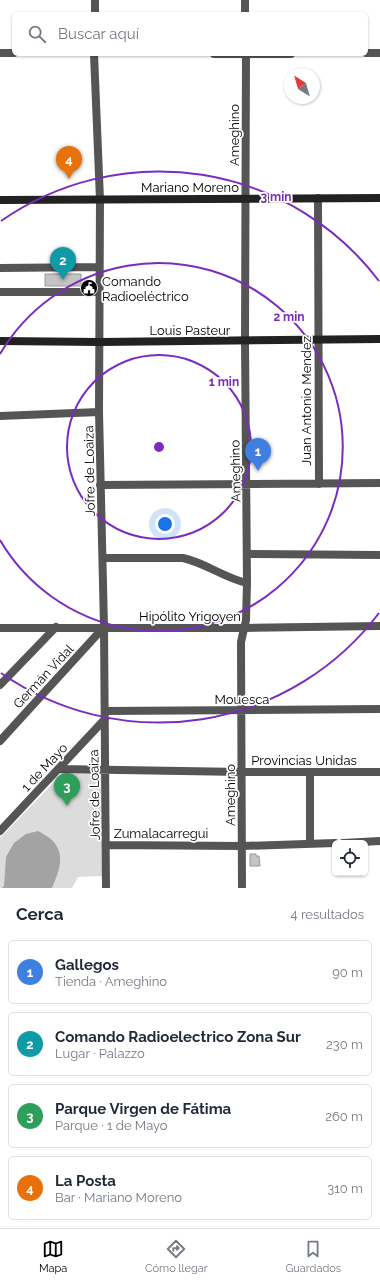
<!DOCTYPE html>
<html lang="es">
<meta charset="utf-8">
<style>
:root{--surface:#fff;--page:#f6f6f7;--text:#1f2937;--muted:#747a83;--line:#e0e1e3;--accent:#000}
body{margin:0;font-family:Raleway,sans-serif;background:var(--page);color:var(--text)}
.controls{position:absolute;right:12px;bottom:12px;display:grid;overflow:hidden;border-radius:6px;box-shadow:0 1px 3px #0004}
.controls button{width:36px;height:36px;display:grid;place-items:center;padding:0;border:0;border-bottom:1px solid var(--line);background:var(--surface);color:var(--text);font:20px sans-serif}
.compass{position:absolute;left:284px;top:68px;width:36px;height:36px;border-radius:50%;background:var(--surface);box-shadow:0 1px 3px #0004;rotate:323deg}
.you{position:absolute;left:165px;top:524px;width:14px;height:14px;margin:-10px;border:3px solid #fff;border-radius:50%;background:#1a73e8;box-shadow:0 0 0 6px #1a73e833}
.badge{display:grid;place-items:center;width:26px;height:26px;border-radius:50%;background:var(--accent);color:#fff;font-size:13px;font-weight:700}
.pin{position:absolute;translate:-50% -33px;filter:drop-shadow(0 1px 2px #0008)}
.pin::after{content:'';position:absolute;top:21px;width:14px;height:12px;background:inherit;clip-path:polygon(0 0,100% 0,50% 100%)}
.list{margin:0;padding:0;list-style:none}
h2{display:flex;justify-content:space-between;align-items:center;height:52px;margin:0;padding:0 16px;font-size:17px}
h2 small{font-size:13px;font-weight:400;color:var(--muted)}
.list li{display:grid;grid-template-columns:26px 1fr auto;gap:12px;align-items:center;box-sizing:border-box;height:64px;margin:0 8px 8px;padding:0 8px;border:1px solid var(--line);border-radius:6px}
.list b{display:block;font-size:15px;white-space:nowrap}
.list p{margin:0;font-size:13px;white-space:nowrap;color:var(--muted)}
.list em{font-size:13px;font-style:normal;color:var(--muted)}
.icon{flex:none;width:22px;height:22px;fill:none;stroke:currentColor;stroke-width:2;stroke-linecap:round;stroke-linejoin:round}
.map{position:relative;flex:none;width:380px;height:888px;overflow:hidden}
.search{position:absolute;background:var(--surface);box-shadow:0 1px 3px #0004;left:12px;right:12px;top:12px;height:44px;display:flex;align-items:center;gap:10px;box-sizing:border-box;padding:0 14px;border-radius:6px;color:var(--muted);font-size:15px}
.sheet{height:340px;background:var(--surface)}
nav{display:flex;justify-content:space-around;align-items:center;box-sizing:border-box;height:56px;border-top:1px solid var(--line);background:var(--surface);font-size:11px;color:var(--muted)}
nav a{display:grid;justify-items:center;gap:2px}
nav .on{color:var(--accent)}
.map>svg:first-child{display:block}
.green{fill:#dcdcdc}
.water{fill:#a3a3a3}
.building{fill:#c4c4c4;stroke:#999}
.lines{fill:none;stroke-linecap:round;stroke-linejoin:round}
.street{stroke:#555;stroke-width:8}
.secondary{stroke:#222;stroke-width:8}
.ring{fill:none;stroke:#7b2cbf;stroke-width:2}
.labels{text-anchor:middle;stroke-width:3.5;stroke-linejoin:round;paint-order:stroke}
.street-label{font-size:13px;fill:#000;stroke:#fff}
.poi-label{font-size:13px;fill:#000;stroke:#fff;text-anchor:start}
.centre{fill:#7b2cbf;stroke:#fff;stroke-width:2}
.ring-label{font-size:12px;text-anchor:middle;font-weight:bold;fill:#7b2cbf;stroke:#fff;stroke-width:3.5;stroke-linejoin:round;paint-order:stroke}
</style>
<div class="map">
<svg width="380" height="888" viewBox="0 0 380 888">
<rect width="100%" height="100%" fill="#fff"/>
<path class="green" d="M 65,771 L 102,773 L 103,876 L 78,877 L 72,888 L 0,888 L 0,838 Z"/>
<path class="water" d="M 38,831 C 67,845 63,863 52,888 L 2,888 L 4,886 L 6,857 L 14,843 L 26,834 Z"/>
<path class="building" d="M 45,274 L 81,274 L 81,286 L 45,286 Z
M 250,854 L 256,854 L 256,856 L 259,856 L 260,866 L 250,866 Z"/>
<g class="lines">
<path class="street" d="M 245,0 L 245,14
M 95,14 L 95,0
M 0,53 L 14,53
M 366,53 L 380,53
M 94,54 L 100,200 L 99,412 L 104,627 L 106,888
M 214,54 L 291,54
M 318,198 L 319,484
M 0,268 L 99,267
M 0,292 L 100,292
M 0,416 L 99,412
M 100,485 L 380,483
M 247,554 L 380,555
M 103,558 L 183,558 C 206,563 224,578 247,583
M 0,628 L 244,628 L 380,626
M 0,685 L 56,627
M 105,711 L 380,709
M 0,741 L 104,627
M 59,769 L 242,772 L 380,772
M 0,831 L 105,719
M 343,843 L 380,841
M 310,844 L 310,772
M 106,845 L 243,846 L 335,843
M 242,888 L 241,642 L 246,620 L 247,583 L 245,341 L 246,54"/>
<path class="secondary" d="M 0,200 L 380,198
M 0,341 L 100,342 L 380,339"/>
</g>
<g class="ring">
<circle cx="159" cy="447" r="92"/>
<path d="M0 354A184 184 0 1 1 0 540"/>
<path d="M379 613A276 276 0 0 1 1 673M1 221A276 276 0 0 1 379 281"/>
</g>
<defs>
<g id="civic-disc" transform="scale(0.9)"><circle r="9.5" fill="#000" stroke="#fff"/><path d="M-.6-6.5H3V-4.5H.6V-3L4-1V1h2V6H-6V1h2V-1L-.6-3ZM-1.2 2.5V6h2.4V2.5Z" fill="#fff"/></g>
</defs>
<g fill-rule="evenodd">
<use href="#civic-disc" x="89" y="288"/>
</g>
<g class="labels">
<g class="street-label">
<text transform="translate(234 135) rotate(-90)" y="5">Ameghino</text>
<text x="190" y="192">Mariano Moreno</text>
<text x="190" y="335">Louis Pasteur</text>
<text transform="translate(306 401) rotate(-90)" y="5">Juan Antonio Mendez</text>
<text transform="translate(89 471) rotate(-91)" y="5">Jofre de Loaiza</text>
<text transform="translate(235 471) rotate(-91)" y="5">Ameghino</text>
<text x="190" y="621">Hipólito Yrigoyen</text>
<text transform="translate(43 676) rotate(-47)" y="5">Germán Vidal</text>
<text x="242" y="704">Mouesca</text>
<text x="304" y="765">Provincias Unidas</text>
<text transform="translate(44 767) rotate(-47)" y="5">1 de Mayo</text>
<text transform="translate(94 795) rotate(-91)" y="5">Jofre de Loaiza</text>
<text transform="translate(230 795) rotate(-90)" y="5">Ameghino</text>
<text x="161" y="838">Zumalacarregui</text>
</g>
<g class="poi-label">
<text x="102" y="286">Comando<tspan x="102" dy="15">Radioeléctrico</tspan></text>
</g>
</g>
<circle cx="159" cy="447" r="6" class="centre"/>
<g class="ring-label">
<text x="276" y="201">3 min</text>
<text x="289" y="321">2 min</text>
<text x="224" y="386">1 min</text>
</g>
</svg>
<div class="controls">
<button><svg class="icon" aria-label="locate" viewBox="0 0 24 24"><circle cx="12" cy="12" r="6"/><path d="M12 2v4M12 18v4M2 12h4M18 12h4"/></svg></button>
</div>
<svg class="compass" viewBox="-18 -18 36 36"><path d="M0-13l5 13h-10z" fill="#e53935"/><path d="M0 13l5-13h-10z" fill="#747a83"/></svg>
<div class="you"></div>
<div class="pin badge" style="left:258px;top:471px;background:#3f7fe0">1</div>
<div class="pin badge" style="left:63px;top:280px;background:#0f9aa8">2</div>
<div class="pin badge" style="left:67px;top:806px;background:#2e9e5b">3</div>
<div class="pin badge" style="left:69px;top:179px;background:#e8710a">4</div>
<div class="search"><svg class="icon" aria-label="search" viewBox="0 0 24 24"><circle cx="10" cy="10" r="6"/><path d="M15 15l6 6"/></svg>Buscar aquí</div>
</div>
<section class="sheet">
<h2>Cerca<small>4 resultados</small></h2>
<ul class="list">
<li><span class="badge" style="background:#3f7fe0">1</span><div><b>Gallegos</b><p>Tienda · Ameghino</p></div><em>90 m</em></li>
<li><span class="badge" style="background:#0f9aa8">2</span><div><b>Comando Radioelectrico Zona Sur</b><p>Lugar · Palazzo</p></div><em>230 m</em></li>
<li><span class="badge" style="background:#2e9e5b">3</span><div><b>Parque Virgen de Fátima</b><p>Parque · 1 de Mayo</p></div><em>260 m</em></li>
<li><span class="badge" style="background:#e8710a">4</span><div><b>La Posta</b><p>Bar · Mariano Moreno</p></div><em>310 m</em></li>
</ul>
</section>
<nav>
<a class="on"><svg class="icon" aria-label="map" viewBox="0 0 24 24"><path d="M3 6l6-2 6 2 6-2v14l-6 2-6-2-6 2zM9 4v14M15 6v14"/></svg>Mapa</a>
<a><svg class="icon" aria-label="directions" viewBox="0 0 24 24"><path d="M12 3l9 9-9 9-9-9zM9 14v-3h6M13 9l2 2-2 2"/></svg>Cómo llegar</a>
<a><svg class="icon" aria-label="saved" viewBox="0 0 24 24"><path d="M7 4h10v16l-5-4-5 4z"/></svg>Guardados</a>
</nav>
